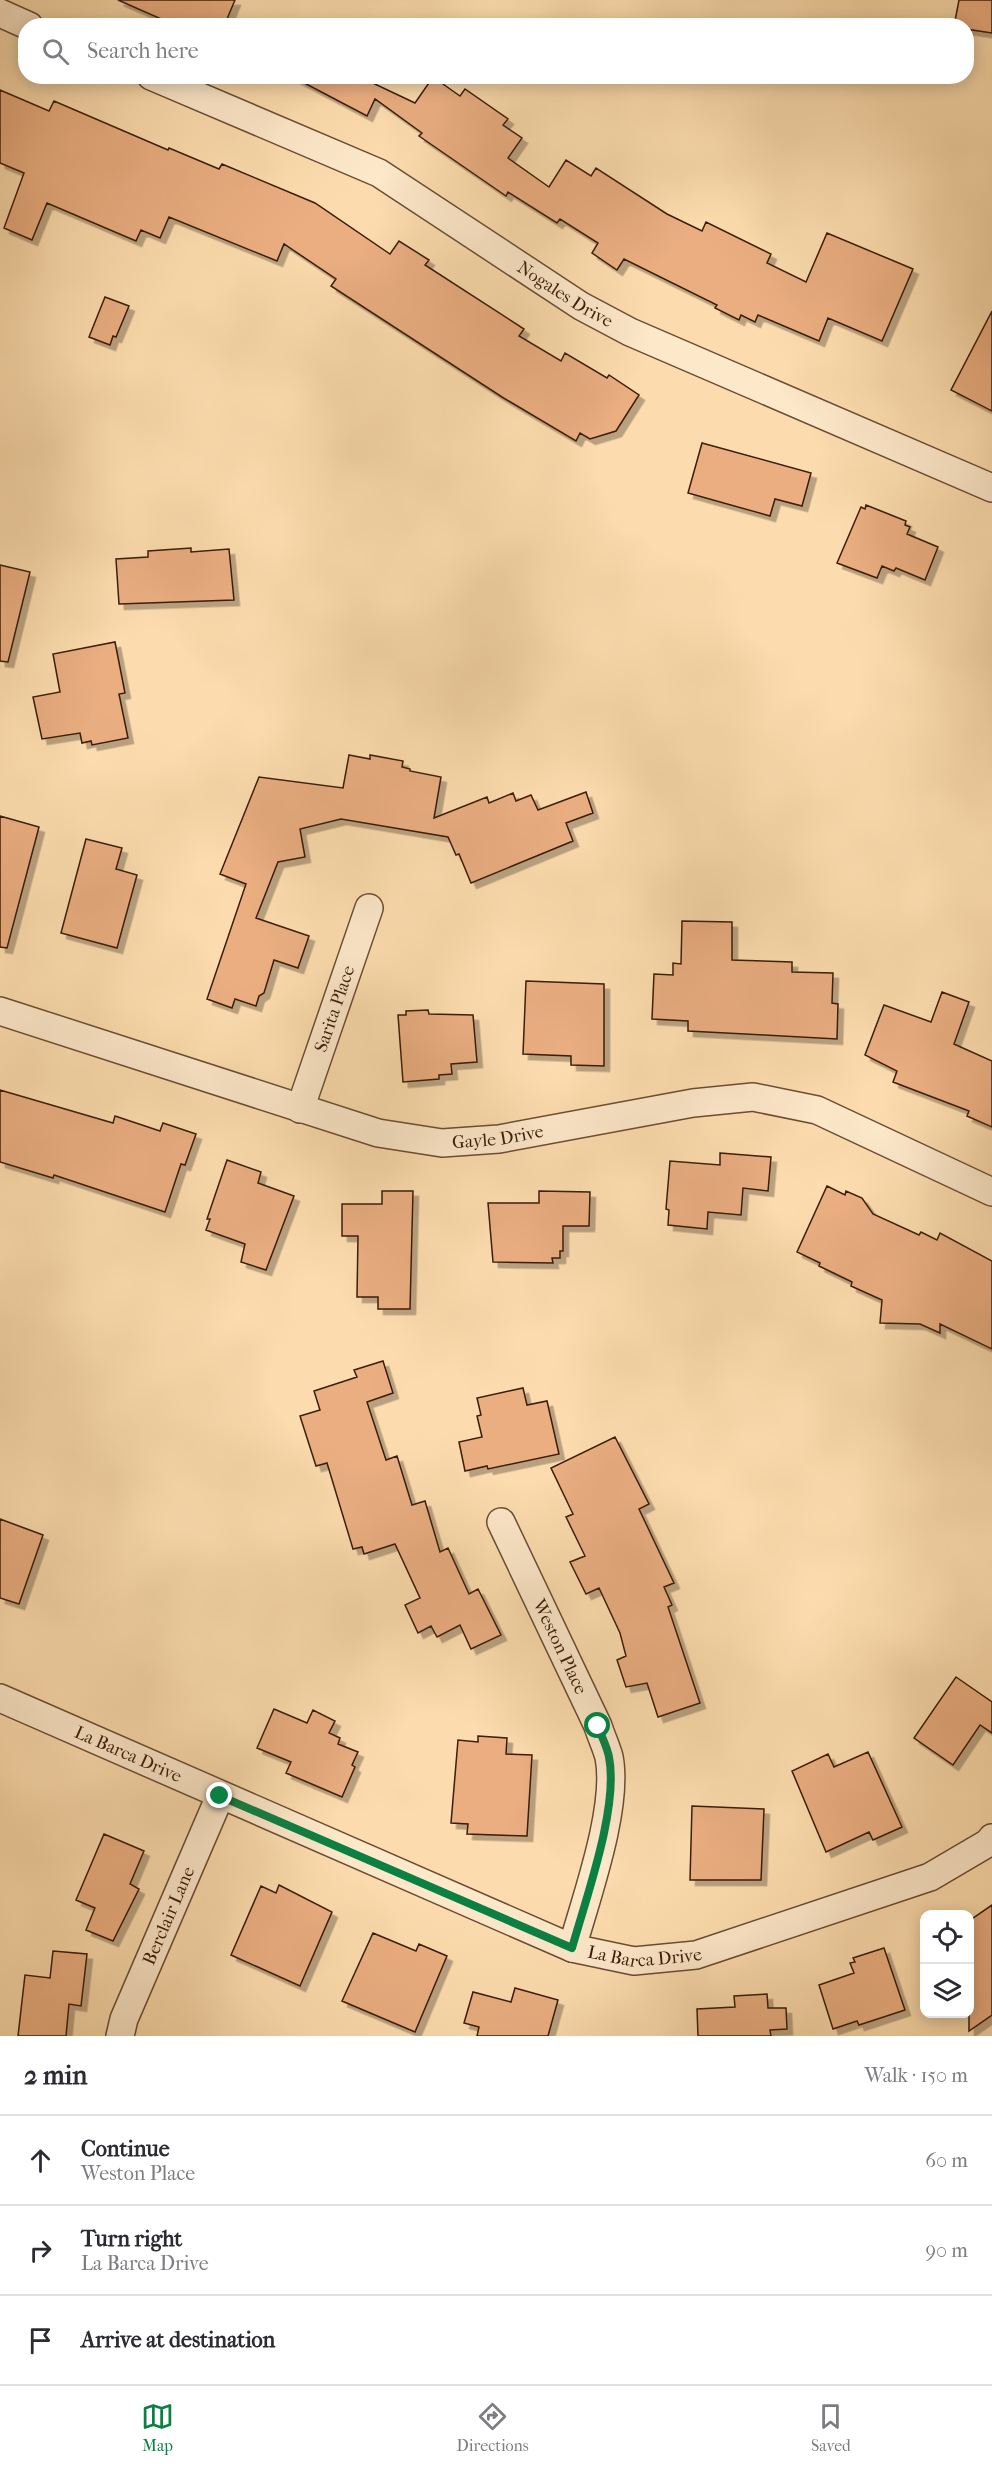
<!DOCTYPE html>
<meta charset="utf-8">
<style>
:root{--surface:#fff;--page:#f7f7f7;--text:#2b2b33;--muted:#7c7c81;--line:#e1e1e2;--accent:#0b8043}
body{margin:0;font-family:"IM FELL French Canon",serif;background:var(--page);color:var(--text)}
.controls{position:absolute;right:18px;bottom:18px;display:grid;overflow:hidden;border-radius:12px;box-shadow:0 3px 15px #0003}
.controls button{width:54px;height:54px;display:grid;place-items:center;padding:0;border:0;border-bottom:2px solid var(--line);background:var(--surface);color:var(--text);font:30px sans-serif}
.stop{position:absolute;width:18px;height:18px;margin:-14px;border:4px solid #0b8043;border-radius:50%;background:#fff}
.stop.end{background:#0b8043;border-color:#fff;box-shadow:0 2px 6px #0008}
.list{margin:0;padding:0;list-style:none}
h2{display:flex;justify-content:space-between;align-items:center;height:78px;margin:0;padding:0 24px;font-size:26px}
h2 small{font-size:20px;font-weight:400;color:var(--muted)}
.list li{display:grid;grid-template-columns:39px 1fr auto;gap:18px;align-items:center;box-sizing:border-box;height:90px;padding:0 24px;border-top:2px solid var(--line)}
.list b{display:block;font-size:22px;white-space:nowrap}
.list p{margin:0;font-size:20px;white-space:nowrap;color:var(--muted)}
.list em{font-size:20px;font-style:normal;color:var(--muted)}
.icon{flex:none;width:33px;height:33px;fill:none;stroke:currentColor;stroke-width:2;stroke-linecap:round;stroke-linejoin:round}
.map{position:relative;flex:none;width:992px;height:2036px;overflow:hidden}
.search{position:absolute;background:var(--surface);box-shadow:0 3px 15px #0003;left:18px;right:18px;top:18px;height:66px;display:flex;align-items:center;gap:15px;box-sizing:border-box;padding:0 21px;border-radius:24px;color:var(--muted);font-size:22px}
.sheet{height:348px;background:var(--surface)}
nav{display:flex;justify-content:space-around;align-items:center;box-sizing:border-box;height:84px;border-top:2px solid var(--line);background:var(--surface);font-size:16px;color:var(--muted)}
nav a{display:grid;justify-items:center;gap:3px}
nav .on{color:var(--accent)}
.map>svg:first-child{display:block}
.building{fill:#eaae81;stroke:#3a1d0a;stroke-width:1.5;filter:url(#shadow)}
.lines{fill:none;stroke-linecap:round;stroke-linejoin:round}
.minor-casing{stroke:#6a4d33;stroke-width:30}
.minor{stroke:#fde8ca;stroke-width:27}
.route{stroke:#0b8043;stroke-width:8}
.labels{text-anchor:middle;stroke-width:6;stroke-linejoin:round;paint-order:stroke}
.street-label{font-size:18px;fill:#3a1d0a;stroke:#fde8ca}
</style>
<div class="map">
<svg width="992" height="2036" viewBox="0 0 992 2036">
<defs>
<filter id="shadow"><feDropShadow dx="5.5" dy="5.5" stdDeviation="0" flood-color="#0004"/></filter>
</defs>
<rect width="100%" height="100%" fill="#fcdcae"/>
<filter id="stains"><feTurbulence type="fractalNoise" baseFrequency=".00333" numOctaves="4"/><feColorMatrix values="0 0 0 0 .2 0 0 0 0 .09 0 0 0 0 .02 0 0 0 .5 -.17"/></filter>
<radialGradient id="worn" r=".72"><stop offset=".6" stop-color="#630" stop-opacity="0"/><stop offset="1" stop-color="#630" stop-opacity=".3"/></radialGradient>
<path class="building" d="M 118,0 L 235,0 L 224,26 L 177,26 Z
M 959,0 L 992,0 L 992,33 L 966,29 L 966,26 L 954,26 Z
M 291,76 L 358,76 L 415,103 L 433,77 L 460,96 L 465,89 L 508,119 L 503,125 L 522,138 L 508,158 L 549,187 L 566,160 L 591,176 L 596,168 L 667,214 L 702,231 L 706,222 L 771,254 L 767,263 L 806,282 L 827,233 L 913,269 L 882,341 L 828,318 L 819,341 L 758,315 L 755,322 L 741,315 L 739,320 L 715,308 L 717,305 L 624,259 L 617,270 L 592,253 L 598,243 L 560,219 L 557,223 L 508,192 L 506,196 L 419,136 L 422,133 L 375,99 L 367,116 Z
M 0,90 L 49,111 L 54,101 L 168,150 L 169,148 L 219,169 L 222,164 L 315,203 L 390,254 L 399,241 L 429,260 L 425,265 L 524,329 L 519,336 L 561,361 L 565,353 L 607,378 L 609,375 L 639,395 L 616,431 L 590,439 L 580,433 L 576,441 L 502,397 L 331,286 L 336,279 L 284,244 L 277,261 L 169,217 L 160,238 L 141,230 L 136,241 L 47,203 L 32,240 L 4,228 L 24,173 L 0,163 Z
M 105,297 L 129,306 L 116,337 L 113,336 L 110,345 L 89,337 Z
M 992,311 L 992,411 L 951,390 Z
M 702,443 L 811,473 L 802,506 L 775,499 L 770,516 L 688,493 Z
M 866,505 L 906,521 L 905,525 L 910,527 L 907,534 L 938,547 L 925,580 L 896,568 L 894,571 L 882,566 L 877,578 L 837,563 L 861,507 L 865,509 Z
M 191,548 L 191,552 L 229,549 L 234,600 L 119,604 L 116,559 L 148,557 L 148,551 Z
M 0,565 L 30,572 L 8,662 L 0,661 Z
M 115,642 L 125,693 L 119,694 L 128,738 L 92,745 L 91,741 L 82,743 L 80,733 L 42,739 L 33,697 L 60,692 L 53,654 Z
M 349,755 L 370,759 L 370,755 L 403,761 L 402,767 L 410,769 L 410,771 L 441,777 L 434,818 L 487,797 L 489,803 L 513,793 L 516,801 L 531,795 L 538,810 L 586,792 L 593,813 L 566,823 L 573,841 L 471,883 L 459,854 L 456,855 L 448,837 L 341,819 L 300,829 L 305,857 L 278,862 L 256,918 L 309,936 L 298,968 L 274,960 L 264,993 L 259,996 L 256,1006 L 235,999 L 232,1008 L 207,999 L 246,884 L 220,874 L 259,777 L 343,788 Z
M 0,816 L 39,827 L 7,948 L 0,947 Z
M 86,839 L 122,848 L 116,869 L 137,875 L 117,948 L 61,933 Z
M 682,921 L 732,922 L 732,960 L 792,962 L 792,972 L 833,973 L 832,1003 L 838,1004 L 837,1039 L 688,1031 L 688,1021 L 652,1019 L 654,974 L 673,975 L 673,963 L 681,964 Z
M 526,981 L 604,984 L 604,1066 L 571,1065 L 571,1056 L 523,1054 Z
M 942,992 L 969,1002 L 954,1044 L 992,1061 L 992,1127 L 967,1116 L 969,1111 L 893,1082 L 897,1071 L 865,1055 L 884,1005 L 931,1022 Z
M 428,1010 L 429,1014 L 473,1015 L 477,1062 L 451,1064 L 452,1074 L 439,1075 L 439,1079 L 403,1082 L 398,1015 L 406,1015 L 406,1011 Z
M 0,1090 L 113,1123 L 115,1116 L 160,1131 L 163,1123 L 196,1134 L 185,1165 L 181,1164 L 165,1212 L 54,1175 L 53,1178 L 0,1162 Z
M 720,1153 L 771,1157 L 768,1191 L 743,1188 L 741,1215 L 708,1212 L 707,1229 L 668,1225 L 669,1210 L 666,1209 L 670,1161 L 720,1165 Z
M 227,1160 L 261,1172 L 258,1183 L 294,1196 L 266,1270 L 241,1262 L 245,1244 L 206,1230 L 210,1219 L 207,1219 Z
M 827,1186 L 845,1195 L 846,1191 L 862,1198 L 873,1214 L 919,1235 L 921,1232 L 937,1240 L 940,1233 L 992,1261 L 992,1349 L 940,1324 L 940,1333 L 920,1324 L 880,1323 L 882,1300 L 851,1286 L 852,1282 L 819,1266 L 820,1263 L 797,1252 Z
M 382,1191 L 413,1191 L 410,1309 L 378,1309 L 378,1297 L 357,1297 L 358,1236 L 342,1236 L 342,1204 L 382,1204 Z
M 539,1191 L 590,1192 L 589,1226 L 563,1226 L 563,1251 L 560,1251 L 560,1258 L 552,1258 L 553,1263 L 493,1262 L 488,1203 L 539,1203 Z
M 383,1361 L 393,1393 L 367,1402 L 386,1460 L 397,1456 L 412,1505 L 425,1501 L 440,1552 L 448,1548 L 469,1594 L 478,1589 L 501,1635 L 471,1649 L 460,1625 L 437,1637 L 431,1626 L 418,1633 L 405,1605 L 420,1598 L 395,1544 L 364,1554 L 362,1547 L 353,1549 L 327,1463 L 316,1466 L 300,1416 L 320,1410 L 314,1391 L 357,1377 L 354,1370 Z
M 523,1388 L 527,1405 L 547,1401 L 559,1454 L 488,1469 L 487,1466 L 465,1471 L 459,1442 L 482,1437 L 477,1416 L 481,1415 L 477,1398 Z
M 615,1437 L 649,1504 L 639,1509 L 674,1583 L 664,1587 L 672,1605 L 668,1607 L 700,1703 L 658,1717 L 647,1683 L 626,1687 L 617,1660 L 626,1656 L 620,1633 L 599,1588 L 586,1594 L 570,1562 L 585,1556 L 566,1517 L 573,1514 L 551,1468 Z
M 0,1519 L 43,1535 L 19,1604 L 0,1598 Z
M 956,1677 L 992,1702 L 992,1733 L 980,1725 L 953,1765 L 914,1738 Z
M 274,1709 L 307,1723 L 313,1710 L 335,1721 L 329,1733 L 340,1738 L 338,1744 L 358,1752 L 352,1765 L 355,1767 L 342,1797 L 286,1773 L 291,1762 L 257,1748 Z
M 478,1736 L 507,1738 L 506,1754 L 532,1755 L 527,1836 L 467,1834 L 468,1824 L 451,1823 L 458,1740 L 478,1742 Z
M 868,1752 L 902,1827 L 873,1840 L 869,1832 L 826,1852 L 792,1771 L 828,1754 L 834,1767 Z
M 692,1806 L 764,1809 L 761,1880 L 690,1880 Z
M 104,1834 L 144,1851 L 130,1884 L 139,1889 L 113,1941 L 86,1930 L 95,1908 L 76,1900 Z
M 279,1885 L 332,1912 L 300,1986 L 231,1955 L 261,1886 L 276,1893 Z
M 992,1905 L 992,2015 L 969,2031 L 969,1921 Z
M 373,1933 L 416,1951 L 419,1944 L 447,1956 L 415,2032 L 342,2001 Z
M 884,1948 L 905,2010 L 859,2025 L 857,2021 L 833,2029 L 819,1985 L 854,1973 L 850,1963 L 855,1962 L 853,1958 Z
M 53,1951 L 87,1954 L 81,2006 L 69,2004 L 66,2036 L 18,2036 L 25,1975 L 50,1978 Z
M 515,1988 L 558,2000 L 548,2036 L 477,2036 L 479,2027 L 464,2023 L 473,1992 L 511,2002 Z
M 767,1994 L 768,2008 L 786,2008 L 787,2029 L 770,2030 L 771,2036 L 698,2036 L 697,2009 L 735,2007 L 734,1996 Z"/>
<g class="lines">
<g class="minor-casing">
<g id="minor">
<path d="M 0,13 L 29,26"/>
<path id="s1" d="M 151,76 L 379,173 L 581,306 L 630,332 L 992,488"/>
<path id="s2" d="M 0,1011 L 378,1133 L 442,1143 L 499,1139 L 693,1103 L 753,1097 L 817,1110 L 992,1192"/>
<path id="s3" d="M 300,1109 L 369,908"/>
<path id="s4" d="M 501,1522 L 598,1726 C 601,1736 606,1746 609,1757 C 619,1807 586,1898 572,1948"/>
<path id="s5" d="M 0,1698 L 572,1948 L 634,1961 L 696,1955 L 930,1877 L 988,1843 L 992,1838"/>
<path id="s6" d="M 120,2036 L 124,2019 L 220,1796"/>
</g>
</g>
<use href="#minor" class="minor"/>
</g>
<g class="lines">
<path class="route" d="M 220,1796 L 572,1948 C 586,1898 619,1807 609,1757 C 607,1746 601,1736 598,1726"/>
</g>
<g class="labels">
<g class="street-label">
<text dy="6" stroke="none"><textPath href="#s1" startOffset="470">Nogales Drive</textPath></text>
<text dy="6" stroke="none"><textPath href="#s3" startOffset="106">Sarita Place</textPath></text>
<text dy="6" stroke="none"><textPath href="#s2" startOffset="518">Gayle Drive</textPath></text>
<text dy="6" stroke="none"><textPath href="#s4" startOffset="138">Weston Place</textPath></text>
<text dy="6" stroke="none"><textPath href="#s5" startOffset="140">La Barca Drive</textPath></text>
<text dy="6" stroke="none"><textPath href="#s6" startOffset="130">Berclair Lane</textPath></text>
<text dy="6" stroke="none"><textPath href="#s5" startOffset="698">La Barca Drive</textPath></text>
</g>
</g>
<rect width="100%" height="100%" filter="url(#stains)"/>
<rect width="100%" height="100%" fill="url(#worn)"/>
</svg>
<div class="controls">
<button><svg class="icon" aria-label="locate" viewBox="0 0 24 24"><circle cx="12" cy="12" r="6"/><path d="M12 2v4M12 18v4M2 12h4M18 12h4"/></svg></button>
<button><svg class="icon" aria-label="layers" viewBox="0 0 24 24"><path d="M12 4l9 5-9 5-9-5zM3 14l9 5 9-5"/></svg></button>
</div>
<div class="stop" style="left:598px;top:1726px"></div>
<div class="stop end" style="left:220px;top:1796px"></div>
<div class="search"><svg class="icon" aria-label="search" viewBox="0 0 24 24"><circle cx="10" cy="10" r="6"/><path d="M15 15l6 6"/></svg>Search here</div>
</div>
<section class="sheet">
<h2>2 min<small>Walk · 150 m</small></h2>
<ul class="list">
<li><svg class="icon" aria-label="ahead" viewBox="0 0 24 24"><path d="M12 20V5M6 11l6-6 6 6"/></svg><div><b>Continue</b><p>Weston Place</p></div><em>60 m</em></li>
<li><svg class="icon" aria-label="right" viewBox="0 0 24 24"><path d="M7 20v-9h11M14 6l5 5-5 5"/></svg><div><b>Turn right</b><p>La Barca Drive</p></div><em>90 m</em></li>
<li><svg class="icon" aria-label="arrive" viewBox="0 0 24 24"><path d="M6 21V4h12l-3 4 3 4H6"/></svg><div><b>Arrive at destination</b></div></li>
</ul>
</section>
<nav>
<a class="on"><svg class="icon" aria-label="map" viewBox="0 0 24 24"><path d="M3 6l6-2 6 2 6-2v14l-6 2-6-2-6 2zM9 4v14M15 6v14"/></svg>Map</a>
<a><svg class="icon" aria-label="directions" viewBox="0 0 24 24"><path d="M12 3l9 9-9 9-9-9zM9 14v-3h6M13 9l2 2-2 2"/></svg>Directions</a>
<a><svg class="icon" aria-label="saved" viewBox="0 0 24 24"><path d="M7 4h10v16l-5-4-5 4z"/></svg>Saved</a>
</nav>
